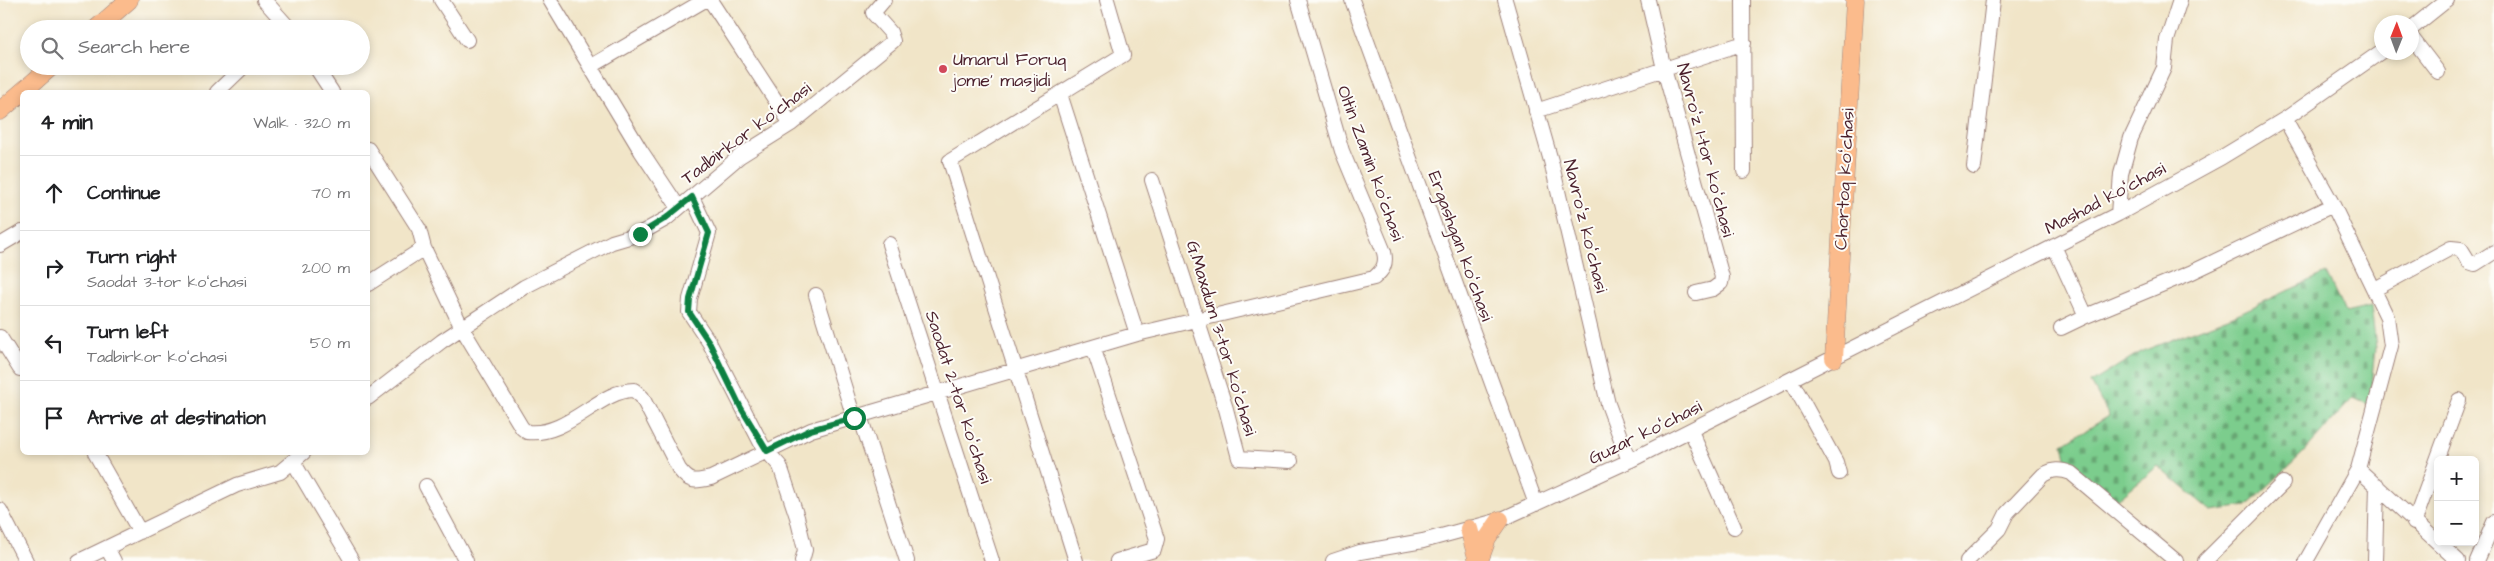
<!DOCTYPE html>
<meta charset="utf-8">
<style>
:root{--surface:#fff;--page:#f2f2f2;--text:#202124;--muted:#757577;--line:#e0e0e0}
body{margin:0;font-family:"Architects Daughter",sans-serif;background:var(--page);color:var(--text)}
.controls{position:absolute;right:15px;bottom:15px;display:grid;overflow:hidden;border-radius:8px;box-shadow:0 2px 8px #0003}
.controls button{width:45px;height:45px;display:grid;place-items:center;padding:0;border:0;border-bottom:1px solid var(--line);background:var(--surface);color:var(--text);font:25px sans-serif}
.compass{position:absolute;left:2374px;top:15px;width:45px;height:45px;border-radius:50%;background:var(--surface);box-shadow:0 2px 8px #0003;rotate:1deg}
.stop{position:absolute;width:15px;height:15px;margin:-11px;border:4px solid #0b8043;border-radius:50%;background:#fff}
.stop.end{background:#0b8043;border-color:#fff;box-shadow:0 1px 5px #0008}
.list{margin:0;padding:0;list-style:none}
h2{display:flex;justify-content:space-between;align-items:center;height:65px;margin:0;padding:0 20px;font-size:21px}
h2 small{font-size:16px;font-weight:400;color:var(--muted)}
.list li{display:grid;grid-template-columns:32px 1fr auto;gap:15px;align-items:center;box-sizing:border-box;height:75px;padding:0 20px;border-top:1px solid var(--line)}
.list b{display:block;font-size:19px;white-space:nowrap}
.list p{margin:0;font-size:16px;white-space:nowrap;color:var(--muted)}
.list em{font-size:16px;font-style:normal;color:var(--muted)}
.icon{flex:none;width:28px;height:28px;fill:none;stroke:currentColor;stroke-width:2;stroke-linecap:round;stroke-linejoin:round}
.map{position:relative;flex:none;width:2494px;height:561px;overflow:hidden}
.search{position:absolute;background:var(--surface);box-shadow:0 2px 8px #0003;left:20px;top:20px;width:350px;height:55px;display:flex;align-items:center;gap:12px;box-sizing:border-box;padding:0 18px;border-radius:28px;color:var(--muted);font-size:19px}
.panel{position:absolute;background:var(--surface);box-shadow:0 2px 8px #0003;left:20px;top:90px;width:350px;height:365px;border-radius:8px}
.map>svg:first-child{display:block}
.cemetery{fill:url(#cemetery-stones);stroke:#63765c}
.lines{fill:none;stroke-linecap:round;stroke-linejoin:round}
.minor-casing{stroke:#9e827a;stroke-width:16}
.major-casing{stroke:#9e827a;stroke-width:19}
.minor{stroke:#fff;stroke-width:14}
.major{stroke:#fbbb8c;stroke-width:18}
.route{stroke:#0b8043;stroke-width:6}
.poi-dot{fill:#d1495b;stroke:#fdfcf7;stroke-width:2}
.labels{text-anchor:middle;stroke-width:4;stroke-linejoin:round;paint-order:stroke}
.poi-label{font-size:18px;fill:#4a1f2b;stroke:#fdfcf7;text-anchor:start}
.street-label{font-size:18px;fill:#4a1f2b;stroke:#fdfcf7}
</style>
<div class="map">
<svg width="2494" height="561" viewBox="0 0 2494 561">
<defs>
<pattern id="cemetery-stones" width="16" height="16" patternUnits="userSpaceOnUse" patternTransform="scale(1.25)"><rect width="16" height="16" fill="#7ccd8d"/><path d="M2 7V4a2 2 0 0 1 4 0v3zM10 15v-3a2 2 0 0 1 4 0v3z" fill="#68a673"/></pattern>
</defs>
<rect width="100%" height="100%" fill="#fdfcf7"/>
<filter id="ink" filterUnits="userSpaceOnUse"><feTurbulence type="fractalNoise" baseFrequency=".02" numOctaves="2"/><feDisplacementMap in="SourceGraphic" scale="10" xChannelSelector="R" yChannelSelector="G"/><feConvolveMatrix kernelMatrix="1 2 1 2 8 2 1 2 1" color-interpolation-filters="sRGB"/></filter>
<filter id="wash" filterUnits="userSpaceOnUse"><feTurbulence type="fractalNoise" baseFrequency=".0096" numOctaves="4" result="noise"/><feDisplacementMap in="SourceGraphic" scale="20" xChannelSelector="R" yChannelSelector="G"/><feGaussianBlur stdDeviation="1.12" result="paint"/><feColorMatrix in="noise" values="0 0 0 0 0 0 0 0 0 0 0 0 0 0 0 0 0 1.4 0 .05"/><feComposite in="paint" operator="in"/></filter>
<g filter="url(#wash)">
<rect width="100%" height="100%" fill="#f1e5c8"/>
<path class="cemetery" d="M 2326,273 L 2345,312 L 2371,306 L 2376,348 L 2370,405 L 2353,398 L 2302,454 L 2247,506 L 2211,511 L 2158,466 L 2114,502 L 2067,463 L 2063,444 L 2109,416 L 2091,383 L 2140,352 L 2233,316 Z"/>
</g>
<g filter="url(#ink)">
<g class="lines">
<g class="minor-casing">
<path id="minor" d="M 264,0 L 290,29
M 441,0 L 467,40
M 550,0 L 641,151 L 679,208
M 710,0 L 791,124
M 1352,0 L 1536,504
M 1505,0 L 1551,161 L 1608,404 L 1629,461
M 1648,0 L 1664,69 L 1722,277 L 1721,283 L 1713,289 L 1696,293
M 1743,0 L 1744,171
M 2412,28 L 2447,0
M 2412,38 L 2438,72
M 315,66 L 332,92
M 590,67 L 705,0
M 217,92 L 244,66
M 1060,94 L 1137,334
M 1536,111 L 1744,43
M 368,149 L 419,229 L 424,248 L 462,328 L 522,428 L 527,432 C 568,437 599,390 634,390 L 642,397 L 679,469 C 690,483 694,482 711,478 L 811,430 L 1137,334 L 1374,278 C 1383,270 1387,264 1384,252 L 1342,151 L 1298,0
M 1974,167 L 1993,0
M 1152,180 L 1226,409 L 1239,458 L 1291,461
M 692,197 L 709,233 L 690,299 L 689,312 L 709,342 L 763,447 L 780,466 L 797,517 L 805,550 L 802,561
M 2118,214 L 2121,174 L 2131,138 L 2164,68 L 2167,40 L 2180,0
M 889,244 L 992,561
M 0,245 L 22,232
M 2054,246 L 2086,316 L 2190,273 L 2333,205 L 2285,119
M 368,284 L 424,248
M 2375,289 L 2451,248 L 2461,249 L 2469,262 L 2475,264 L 2494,252
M 816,295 L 854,418
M 2061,328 L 2086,316
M 0,337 L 20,369
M 1093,347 L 1157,539 L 1154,550 L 1117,561
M 1791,380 L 1836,462 L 1839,473
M 368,398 L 442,341 L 524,287 L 612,242 L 639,234 L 666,219 L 740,156 L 791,124 L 893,41 L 890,32 L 873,13 L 884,0
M 860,416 L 907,561
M 1691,431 L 1734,527
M 95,453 L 140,532
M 294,463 L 352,561
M 2358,469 L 2458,561
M 426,486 L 466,561
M 0,510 L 26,561
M 2414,523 L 2459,400
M 107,548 L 114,561
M 79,561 L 237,485 L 280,472 L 304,452
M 1076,561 L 950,161 L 1123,55 L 1107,0
M 1333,561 L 1360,552 L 1423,541 L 1500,520 L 1629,461 L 2118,214 L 2222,157 L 2288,117 L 2382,51
M 1967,561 L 1999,529 L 2007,513 L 2043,475 C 2053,469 2060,469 2071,473 L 2176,561
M 2205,561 L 2283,483
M 2306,561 L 2358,469 L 2391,346 L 2387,317 L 2333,205
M 2375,561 L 2377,485
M 2477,561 L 2494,522"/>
</g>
<g class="major-casing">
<path id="major" d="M 96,29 L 129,0
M 0,111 L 52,66
M 1834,358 L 1855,0
M 1469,529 L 1478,561
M 1479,561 L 1487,539 L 1500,520"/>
</g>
<use href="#minor" class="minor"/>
<use href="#major" class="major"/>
</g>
</g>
<g class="lines" filter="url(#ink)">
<path class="route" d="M 640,234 L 666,218 L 692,197 L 709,233 L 690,299 L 689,312 L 709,342 L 741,408 L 767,451 L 810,430 L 854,418"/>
</g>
<circle class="poi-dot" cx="943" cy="69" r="5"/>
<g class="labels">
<g class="poi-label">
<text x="953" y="65">Umarul Foruq<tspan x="953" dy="21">jome' masjidi</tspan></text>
</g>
<g class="street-label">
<text transform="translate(746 133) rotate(-37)" y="6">Tadbirkor koʻchasi</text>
<text transform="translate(1706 150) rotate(75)" y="6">Navroʻz 1-tor koʻchasi</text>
<text transform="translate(1371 163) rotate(70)" y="6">Oltin Zamin koʻchasi</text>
<text transform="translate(1844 179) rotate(-87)" y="6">Chortoq koʻchasi</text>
<text transform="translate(2105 198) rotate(-28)" y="6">Mashad koʻchasi</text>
<text transform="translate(1586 226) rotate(76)" y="6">Navroʻz koʻchasi</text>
<text transform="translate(1461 246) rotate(70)" y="6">Ergashgan koʻchasi</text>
<text transform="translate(1222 338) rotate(73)" y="6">G.Maxdum 3-tor koʻchasi</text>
<text transform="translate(959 397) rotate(72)" y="6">Saodat 2-tor koʻchasi</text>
<text transform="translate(1645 432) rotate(-26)" y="6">Guzar koʻchasi</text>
</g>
</g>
</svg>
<div class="controls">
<button>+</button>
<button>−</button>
</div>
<svg class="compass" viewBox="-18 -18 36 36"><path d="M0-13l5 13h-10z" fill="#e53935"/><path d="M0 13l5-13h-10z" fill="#757577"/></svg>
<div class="stop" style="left:854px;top:418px"></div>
<div class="stop end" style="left:640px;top:234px"></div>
<div class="search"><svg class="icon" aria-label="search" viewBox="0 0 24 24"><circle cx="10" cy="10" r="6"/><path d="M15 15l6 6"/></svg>Search here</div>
<section class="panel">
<h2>4 min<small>Walk · 320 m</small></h2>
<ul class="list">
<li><svg class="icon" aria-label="ahead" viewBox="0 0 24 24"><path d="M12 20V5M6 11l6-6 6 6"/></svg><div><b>Continue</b></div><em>70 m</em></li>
<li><svg class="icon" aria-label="right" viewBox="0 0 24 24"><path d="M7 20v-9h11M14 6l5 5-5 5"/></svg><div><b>Turn right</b><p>Saodat 3-tor koʻchasi</p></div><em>200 m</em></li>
<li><svg class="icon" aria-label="left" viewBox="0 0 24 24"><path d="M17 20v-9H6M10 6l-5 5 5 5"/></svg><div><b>Turn left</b><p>Tadbirkor koʻchasi</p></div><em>50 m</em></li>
<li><svg class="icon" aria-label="arrive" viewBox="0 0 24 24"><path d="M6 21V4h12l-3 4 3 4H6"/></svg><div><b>Arrive at destination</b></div></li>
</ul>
</section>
</div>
